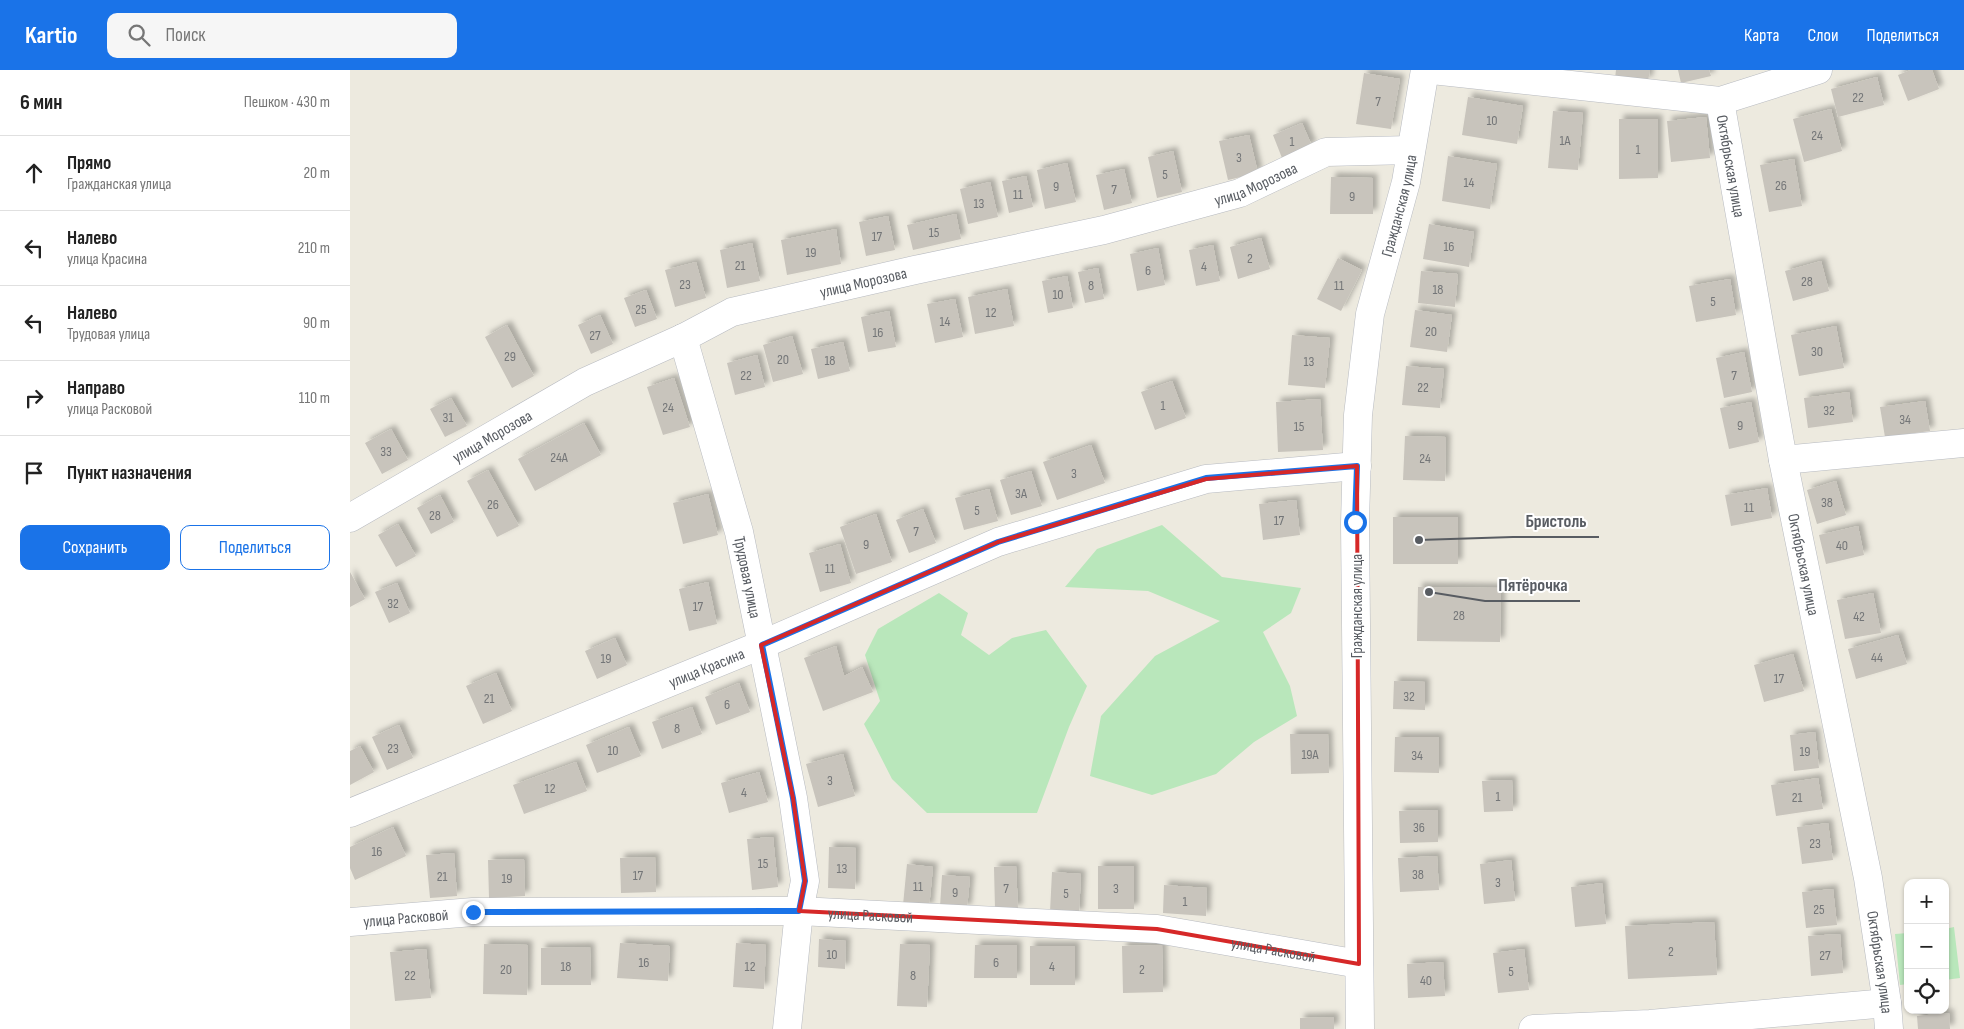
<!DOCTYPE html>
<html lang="ru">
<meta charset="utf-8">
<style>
:root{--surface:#fff;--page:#f6f6f6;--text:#222;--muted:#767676;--line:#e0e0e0;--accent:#1a73e8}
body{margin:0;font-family:"Sofia Sans Condensed",sans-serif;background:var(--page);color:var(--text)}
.controls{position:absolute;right:15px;bottom:15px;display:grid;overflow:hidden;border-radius:10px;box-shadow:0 1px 4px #0004}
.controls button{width:45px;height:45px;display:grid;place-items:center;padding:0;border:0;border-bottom:1px solid var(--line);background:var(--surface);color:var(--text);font:25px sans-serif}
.stop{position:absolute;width:15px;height:15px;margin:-11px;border:4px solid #1a73e8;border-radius:50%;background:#fff}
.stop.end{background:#1a73e8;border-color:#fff;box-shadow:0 1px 5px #0008}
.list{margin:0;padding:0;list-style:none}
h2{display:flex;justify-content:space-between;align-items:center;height:65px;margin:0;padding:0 20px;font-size:21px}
h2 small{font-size:16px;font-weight:400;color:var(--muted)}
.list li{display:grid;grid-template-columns:32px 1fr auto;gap:15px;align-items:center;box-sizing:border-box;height:75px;padding:0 20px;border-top:1px solid var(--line)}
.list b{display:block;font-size:19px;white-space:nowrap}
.list p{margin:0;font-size:16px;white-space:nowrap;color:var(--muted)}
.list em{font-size:16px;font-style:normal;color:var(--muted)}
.actions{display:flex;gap:10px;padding:15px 20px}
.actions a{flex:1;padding:11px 0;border:1px solid var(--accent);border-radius:10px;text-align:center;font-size:18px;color:var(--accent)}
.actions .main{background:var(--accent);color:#fff}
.icon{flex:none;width:28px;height:28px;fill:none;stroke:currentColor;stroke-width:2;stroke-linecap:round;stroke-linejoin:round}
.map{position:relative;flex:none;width:1614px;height:959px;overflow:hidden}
header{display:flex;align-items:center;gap:30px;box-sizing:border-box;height:70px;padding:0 25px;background:var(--accent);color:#fff}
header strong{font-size:24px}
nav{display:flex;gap:28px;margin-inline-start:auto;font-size:18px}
.search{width:350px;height:45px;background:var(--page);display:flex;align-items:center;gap:12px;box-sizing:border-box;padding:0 18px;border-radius:10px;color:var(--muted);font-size:19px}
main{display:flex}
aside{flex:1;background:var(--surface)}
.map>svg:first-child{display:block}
.green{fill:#b9e7bb}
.building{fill:#c8c4bc;filter:url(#shadow)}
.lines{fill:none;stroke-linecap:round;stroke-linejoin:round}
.minor-casing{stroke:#b7bac0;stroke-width:29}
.minor{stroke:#fff;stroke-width:28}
.route{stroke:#1a73e8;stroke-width:6}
.marked{fill:none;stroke:#d62828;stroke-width:4;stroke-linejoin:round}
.labels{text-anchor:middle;stroke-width:4;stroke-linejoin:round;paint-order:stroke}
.number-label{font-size:14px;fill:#747678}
.street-label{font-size:16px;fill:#585c62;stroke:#fff}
.leader{fill:none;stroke:#585c62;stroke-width:2}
.callout-dot{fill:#585c62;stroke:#fff;stroke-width:2}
.callout-label{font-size:18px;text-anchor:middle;font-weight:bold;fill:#585c62;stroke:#fff;stroke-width:4;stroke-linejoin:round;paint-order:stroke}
</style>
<header>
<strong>Kartio</strong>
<div class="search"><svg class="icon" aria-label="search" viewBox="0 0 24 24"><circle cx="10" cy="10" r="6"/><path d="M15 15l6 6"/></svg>Поиск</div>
<nav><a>Карта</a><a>Слои</a><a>Поделиться</a></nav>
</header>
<main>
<aside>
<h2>6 мин<small>Пешком · 430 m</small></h2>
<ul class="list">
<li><svg class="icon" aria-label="ahead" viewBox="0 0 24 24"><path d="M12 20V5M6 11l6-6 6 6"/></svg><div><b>Прямо</b><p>Гражданская улица</p></div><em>20 m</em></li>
<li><svg class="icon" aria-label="left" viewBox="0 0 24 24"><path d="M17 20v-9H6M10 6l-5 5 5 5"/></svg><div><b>Налево</b><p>улица Красина</p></div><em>210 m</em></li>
<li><svg class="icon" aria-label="left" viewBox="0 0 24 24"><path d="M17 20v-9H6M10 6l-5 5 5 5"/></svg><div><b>Налево</b><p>Трудовая улица</p></div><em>90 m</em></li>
<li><svg class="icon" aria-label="right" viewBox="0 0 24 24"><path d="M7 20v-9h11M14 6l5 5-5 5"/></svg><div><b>Направо</b><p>улица Расковой</p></div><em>110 m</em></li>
<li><svg class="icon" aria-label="arrive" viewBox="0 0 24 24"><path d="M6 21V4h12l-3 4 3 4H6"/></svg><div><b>Пункт назначения</b></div></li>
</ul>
<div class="actions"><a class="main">Сохранить</a><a>Поделиться</a></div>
</aside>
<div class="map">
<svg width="1614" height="959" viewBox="0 0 1614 959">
<defs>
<filter id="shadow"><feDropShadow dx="4.5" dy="-4.5" stdDeviation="2.5" flood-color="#0004"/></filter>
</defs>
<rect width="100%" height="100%" fill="#edeadf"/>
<path class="green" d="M 812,455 L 872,507 L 951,518 L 941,543 L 913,562 L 940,616 L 947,646 L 904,672 L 866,704 L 802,725 L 740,706 L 751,646 L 805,586 L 870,551 L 798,521 L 715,517 L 747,479 Z
M 589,523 L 618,543 L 611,565 L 639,585 L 662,568 L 696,560 L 737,616 L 719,657 L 687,743 L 577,743 L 542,709 L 514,654 L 530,631 L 515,585 L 528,559 Z
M 1604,857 L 1610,908 L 1595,910 L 1595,859 Z
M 1558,863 L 1558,914 L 1550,915 L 1545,864 Z"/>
<path class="building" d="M 1266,0 L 1300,0 L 1298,11 L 1265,8 Z
M 1328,0 L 1359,0 L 1361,6 L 1331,13 Z
M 1561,0 L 1582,0 L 1589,19 L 1558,31 L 1548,5 Z
M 1014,3 L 1050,9 L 1041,59 L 1006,54 Z
M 1527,7 L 1534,35 L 1488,47 L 1481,19 Z
M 1118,27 L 1173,36 L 1167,74 L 1112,65 Z
M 1481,39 L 1492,81 L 1454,92 L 1443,49 Z
M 1203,41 L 1233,43 L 1228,100 L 1198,98 Z
M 1356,47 L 1360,88 L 1321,92 L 1317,51 Z
M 1269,49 L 1308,49 L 1308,108 L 1269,109 Z
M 952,53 L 962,76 L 932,88 L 923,65 Z
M 899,65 L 908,103 L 878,110 L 869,71 Z
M 823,81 L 832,122 L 807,128 L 798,87 Z
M 1098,86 L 1147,94 L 1140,139 L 1092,131 Z
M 1444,89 L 1452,136 L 1419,142 L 1410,95 Z
M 717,93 L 726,132 L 695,139 L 687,100 Z
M 774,99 L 782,133 L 754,140 L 746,105 Z
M 676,106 L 683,137 L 659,143 L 652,111 Z
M 981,107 L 1023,108 L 1023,144 L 980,144 Z
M 640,112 L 648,147 L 618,154 L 610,119 Z
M 606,144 L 611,169 L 563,180 L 557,155 Z
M 538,146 L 545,180 L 516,186 L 509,152 Z
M 1079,154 L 1124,162 L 1119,197 L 1073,189 Z
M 486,159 L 491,194 L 437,205 L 431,170 Z
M 911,168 L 920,199 L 888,209 L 880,177 Z
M 402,173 L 410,211 L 377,218 L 370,180 Z
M 863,175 L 870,211 L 846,216 L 839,180 Z
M 808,178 L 815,215 L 787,221 L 780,184 Z
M 988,188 L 1012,200 L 991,241 L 967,229 Z
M 1471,191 L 1479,221 L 1443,231 L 1435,201 Z
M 346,192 L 356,228 L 325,237 L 315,200 Z
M 748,198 L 754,229 L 735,233 L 728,202 Z
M 1071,201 L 1108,204 L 1105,237 L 1068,233 Z
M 717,206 L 723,238 L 698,243 L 692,211 Z
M 1380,209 L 1386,245 L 1346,252 L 1339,216 Z
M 657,219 L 664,256 L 625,264 L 618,227 Z
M 296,220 L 307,249 L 285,257 L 274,228 Z
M 605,229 L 613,267 L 585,273 L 577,234 Z
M 1065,240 L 1102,245 L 1097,282 L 1060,277 Z
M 539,241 L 546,277 L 518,282 L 511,247 Z
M 250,245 L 263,274 L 241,284 L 228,255 Z
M 157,255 L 184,306 L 162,318 L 135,267 Z
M 1486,256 L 1494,298 L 1449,306 L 1441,265 Z
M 942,265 L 980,268 L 975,318 L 938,315 Z
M 442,266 L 453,304 L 423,312 L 413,275 Z
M 493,272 L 500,301 L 468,309 L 461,279 Z
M 1394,282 L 1402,322 L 1374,328 L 1366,288 Z
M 407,285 L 415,317 L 385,325 L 377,293 Z
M 1056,296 L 1094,299 L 1090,338 L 1052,335 Z
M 324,308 L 340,357 L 313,365 L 297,317 Z
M 822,311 L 836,348 L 805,360 L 791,322 Z
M 1499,322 L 1503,352 L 1458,358 L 1454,328 Z
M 101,328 L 117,356 L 95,367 L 80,339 Z
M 970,329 L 973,380 L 928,382 L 926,332 Z
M 1575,331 L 1580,361 L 1535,367 L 1530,337 Z
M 1401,332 L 1409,372 L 1379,379 L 1370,338 Z
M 234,353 L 251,385 L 185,421 L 168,389 Z
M 41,359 L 58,390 L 32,404 L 15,373 Z
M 1055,366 L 1096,367 L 1095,411 L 1053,410 Z
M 741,375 L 755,413 L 707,430 L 693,392 Z
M 138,400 L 169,456 L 147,467 L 117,411 Z
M 681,401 L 692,436 L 661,445 L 650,410 Z
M 1486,411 L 1496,445 L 1467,454 L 1457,420 Z
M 1417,418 L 1422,448 L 1381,456 L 1375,425 Z
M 639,419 L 648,451 L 614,460 L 605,428 Z
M 358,424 L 368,465 L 333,474 L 323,433 Z
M 90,425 L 104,452 L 81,464 L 67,438 Z
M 946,430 L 950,465 L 913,470 L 909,434 Z
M 573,439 L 586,473 L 559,483 L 546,450 Z
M 526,444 L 542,492 L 506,504 L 490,457 Z
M 1043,447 L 1108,447 L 1108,494 L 1043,494 Z
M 48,454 L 66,486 L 46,497 L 28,465 Z
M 1508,456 L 1514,485 L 1476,494 L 1469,465 Z
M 490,474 L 501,513 L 470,522 L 459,483 Z
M 0,502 L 15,529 L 0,537 Z
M 358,512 L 367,554 L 339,561 L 329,519 Z
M 47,513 L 60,543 L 39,553 L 25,522 Z
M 1068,517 L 1151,518 L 1150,572 L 1067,571 Z
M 1523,523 L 1531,563 L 1495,569 L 1487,530 Z
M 1548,565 L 1557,594 L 1506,609 L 1498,579 Z
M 265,568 L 277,595 L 247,609 L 235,581 Z
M 486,576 L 494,606 L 512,597 L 523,622 L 473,641 L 454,588 Z
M 1443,584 L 1454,621 L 1414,632 L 1404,595 Z
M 146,603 L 162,641 L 133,654 L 116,616 Z
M 1044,611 L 1075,612 L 1075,640 L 1043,639 Z
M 389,613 L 400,642 L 366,655 L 355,627 Z
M 342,637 L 352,664 L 312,679 L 302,652 Z
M 49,655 L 63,688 L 37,700 L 22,667 Z
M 279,657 L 291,686 L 247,703 L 236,675 Z
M 1465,662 L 1469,698 L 1444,701 L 1440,665 Z
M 940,664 L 978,664 L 979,703 L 941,704 Z
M 1045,667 L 1089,667 L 1089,703 L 1044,702 Z
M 10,676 L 24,702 L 0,715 L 0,681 Z
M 493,684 L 505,726 L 468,737 L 456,694 Z
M 226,692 L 237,721 L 174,744 L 163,715 Z
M 409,702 L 418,732 L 379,743 L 371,713 Z
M 1468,708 L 1473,739 L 1426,746 L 1421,715 Z
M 1162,710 L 1163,741 L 1134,742 L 1132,711 Z
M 1088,740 L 1088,772 L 1050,773 L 1049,741 Z
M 1478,753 L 1483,790 L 1452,794 L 1447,757 Z
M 43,757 L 56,786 L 5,810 L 0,798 L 0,777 Z
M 423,767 L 428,817 L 402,820 L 397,769 Z
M 479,777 L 506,778 L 505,819 L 478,818 Z
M 104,783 L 107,826 L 80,828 L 76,785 Z
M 1087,786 L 1089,820 L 1050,822 L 1048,788 Z
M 305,787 L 306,822 L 271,823 L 270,788 Z
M 174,789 L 175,826 L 139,828 L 138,790 Z
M 1161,790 L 1165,831 L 1134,834 L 1130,794 Z
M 557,794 L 583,797 L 579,838 L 553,835 Z
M 666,796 L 668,839 L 645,839 L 644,797 Z
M 748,796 L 784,796 L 784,839 L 748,839 Z
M 702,802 L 731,804 L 729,844 L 700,842 Z
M 592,805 L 620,807 L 617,839 L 590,837 Z
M 1252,813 L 1256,854 L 1225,857 L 1221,817 Z
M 814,815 L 857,818 L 856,846 L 813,843 Z
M 1483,819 L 1487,855 L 1456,858 L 1452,822 Z
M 1364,852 L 1367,905 L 1278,909 L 1275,856 Z
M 1490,864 L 1493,903 L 1461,906 L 1458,866 Z
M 469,869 L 496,871 L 495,899 L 468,897 Z
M 270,873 L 320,876 L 318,911 L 267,908 Z
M 386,873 L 416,875 L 414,919 L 383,917 Z
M 134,874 L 178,875 L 177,925 L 133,924 Z
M 550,874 L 580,875 L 577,937 L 547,936 Z
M 625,875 L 667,875 L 667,908 L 624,908 Z
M 812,875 L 813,922 L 773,923 L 772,876 Z
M 680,876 L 725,876 L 725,915 L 680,915 Z
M 240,877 L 241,915 L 191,915 L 191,878 Z
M 76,879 L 81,928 L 45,931 L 40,882 Z
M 1174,879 L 1179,920 L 1148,923 L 1143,883 Z
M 1093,892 L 1095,926 L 1058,928 L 1057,894 Z
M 1599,943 L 1600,959 L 1568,959 L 1567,946 Z
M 984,947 L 984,959 L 950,959 L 950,948 Z"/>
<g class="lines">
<g class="minor-casing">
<g id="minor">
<path d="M 1082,0 L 1370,31 L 1468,0"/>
<path id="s1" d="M 1370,31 L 1433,390 L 1518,808 L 1537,933 L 1539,959"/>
<path id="s2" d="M 333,268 L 389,462 L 443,728 L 455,811 L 449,841 L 437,959"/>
<path d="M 1433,390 L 1614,373"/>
<path id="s3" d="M 0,448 L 235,312 L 333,268 L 382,242 L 565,200 L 754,160 L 890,123 L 976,82 L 1061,80"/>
<path id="s4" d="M 0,743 L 411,575 L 648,472 L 856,409 L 1007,396"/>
<path id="s5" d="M 0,852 L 123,842 L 449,841 L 807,859 L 1009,894"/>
<path id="s6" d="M 1010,959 L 1005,453 L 1008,345 L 1020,244 L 1056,112 L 1075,0"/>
<path d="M 1183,959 L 1300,954 L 1537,933"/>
</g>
</g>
<use href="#minor" class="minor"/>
</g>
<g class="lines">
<path class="route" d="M 123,842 L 449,841 L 455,811 L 443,728 L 412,575 L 648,472 L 856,408 L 1007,396 L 1005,452"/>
</g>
<path class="marked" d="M 1007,396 L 1009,894 L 807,859 L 449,841 L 455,811 L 443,728 L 411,575 L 648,472 L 856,409 Z"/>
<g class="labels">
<g class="number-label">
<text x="1508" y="32">22</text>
<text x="1028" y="36">7</text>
<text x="1142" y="55">10</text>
<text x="1467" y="70">24</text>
<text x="1215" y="75">1А</text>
<text x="942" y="76">1</text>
<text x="1288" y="84">1</text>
<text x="889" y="92">3</text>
<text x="815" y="109">5</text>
<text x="1119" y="117">14</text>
<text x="1431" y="120">26</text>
<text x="706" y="121">9</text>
<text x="764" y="124">7</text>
<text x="668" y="129">11</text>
<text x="1002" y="131">9</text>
<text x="629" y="138">13</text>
<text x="584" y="167">15</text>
<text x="527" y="171">17</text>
<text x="1099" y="181">16</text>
<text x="461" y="187">19</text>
<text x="900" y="193">2</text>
<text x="390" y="200">21</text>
<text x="854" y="201">4</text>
<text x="798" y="205">6</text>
<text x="1457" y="216">28</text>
<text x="335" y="219">23</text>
<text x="741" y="220">8</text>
<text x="989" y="220">11</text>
<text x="1088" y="224">18</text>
<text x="708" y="229">10</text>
<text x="1363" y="236">5</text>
<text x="291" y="244">25</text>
<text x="641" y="247">12</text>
<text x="595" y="256">14</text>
<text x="1081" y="266">20</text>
<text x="528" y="267">16</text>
<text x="245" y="270">27</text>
<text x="1467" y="286">30</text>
<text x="160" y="291">29</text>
<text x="433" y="294">20</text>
<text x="480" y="295">18</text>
<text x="959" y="296">13</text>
<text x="396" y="310">22</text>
<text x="1384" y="310">7</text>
<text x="1073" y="322">22</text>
<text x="813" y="340">1</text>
<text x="318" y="342">24</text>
<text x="1479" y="345">32</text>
<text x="98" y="352">31</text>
<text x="1555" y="354">34</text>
<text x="1390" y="360">9</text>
<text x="949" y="361">15</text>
<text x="36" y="386">33</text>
<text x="209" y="392">24А</text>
<text x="1075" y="393">24</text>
<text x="724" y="408">3</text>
<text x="671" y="428">3А</text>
<text x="1477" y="437">38</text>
<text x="143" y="439">26</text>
<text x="1399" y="442">11</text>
<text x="627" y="445">5</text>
<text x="85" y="450">28</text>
<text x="929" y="455">17</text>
<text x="566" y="466">7</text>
<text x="516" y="479">9</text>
<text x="1492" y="480">40</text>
<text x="480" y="503">11</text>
<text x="43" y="538">32</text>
<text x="348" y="541">17</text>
<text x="1109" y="550">28</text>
<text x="1509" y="551">42</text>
<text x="1527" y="592">44</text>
<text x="256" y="593">19</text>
<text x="1429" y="613">17</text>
<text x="1059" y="631">32</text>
<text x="139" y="633">21</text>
<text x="377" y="639">6</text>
<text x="327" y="663">8</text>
<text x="43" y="683">23</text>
<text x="263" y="685">10</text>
<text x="1455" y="686">19</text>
<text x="960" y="689">19А</text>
<text x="1067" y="690">34</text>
<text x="480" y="715">3</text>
<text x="200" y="723">12</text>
<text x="394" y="727">4</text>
<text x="1148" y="731">1</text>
<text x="1447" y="732">21</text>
<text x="1069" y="762">36</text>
<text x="1465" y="778">23</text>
<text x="27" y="786">16</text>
<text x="413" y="798">15</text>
<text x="492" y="803">13</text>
<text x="1068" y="809">38</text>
<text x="288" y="810">17</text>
<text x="92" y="811">21</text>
<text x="157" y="813">19</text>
<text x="1148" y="817">3</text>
<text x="568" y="821">11</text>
<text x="656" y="823">7</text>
<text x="766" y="823">3</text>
<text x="605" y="827">9</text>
<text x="716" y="828">5</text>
<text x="835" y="836">1</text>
<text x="1469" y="844">25</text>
<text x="1321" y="886">2</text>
<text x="482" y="889">10</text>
<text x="1475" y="890">27</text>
<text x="294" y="897">16</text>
<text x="646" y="897">6</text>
<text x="216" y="901">18</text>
<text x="400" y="901">12</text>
<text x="702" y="901">4</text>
<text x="156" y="904">20</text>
<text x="792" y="904">2</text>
<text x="1161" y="906">5</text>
<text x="60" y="910">22</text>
<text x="563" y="910">8</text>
<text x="1076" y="915">40</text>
</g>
<g class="street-label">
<text dy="6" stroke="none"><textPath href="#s1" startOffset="66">Октябрьская улица</textPath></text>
<text dy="6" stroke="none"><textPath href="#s3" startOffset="974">улица Морозова</textPath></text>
<text dy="6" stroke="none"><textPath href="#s6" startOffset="828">Гражданская улица</textPath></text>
<text dy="6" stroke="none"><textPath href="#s3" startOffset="569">улица Морозова</textPath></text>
<text dy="6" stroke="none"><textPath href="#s3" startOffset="164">улица Морозова</textPath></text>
<text dy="6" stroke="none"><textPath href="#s1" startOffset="471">Октябрьская улица</textPath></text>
<text dy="6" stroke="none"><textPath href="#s2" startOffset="248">Трудовая улица</textPath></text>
<text transform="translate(1006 536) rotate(-90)" y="6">Гражданская улица</text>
<text dy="6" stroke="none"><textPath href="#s4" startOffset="385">улица Красина</textPath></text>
<text dy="6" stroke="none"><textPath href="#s5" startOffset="521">улица Расковой</textPath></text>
<text dy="6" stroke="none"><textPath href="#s5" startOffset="56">улица Расковой</textPath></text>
<text dy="6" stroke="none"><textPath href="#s5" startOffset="926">улица Расковой</textPath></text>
<text dy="6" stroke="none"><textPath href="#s1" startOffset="876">Октябрьская улица</textPath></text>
</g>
</g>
<path class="leader" d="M1069 470L1163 467H1249M1079 522L1135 531H1230"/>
<g class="callout-dot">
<circle cx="1069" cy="470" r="5"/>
<circle cx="1079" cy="522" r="5"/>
</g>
<g class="callout-label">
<text x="1206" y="457">Бристоль</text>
<text x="1183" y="521">Пятёрочка</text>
</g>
</svg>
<div class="controls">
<button>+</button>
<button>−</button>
<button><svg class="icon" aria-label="locate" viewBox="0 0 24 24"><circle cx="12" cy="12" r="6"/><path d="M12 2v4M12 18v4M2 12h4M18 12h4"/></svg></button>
</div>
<div class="stop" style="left:1005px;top:452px"></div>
<div class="stop end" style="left:123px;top:842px"></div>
</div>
</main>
